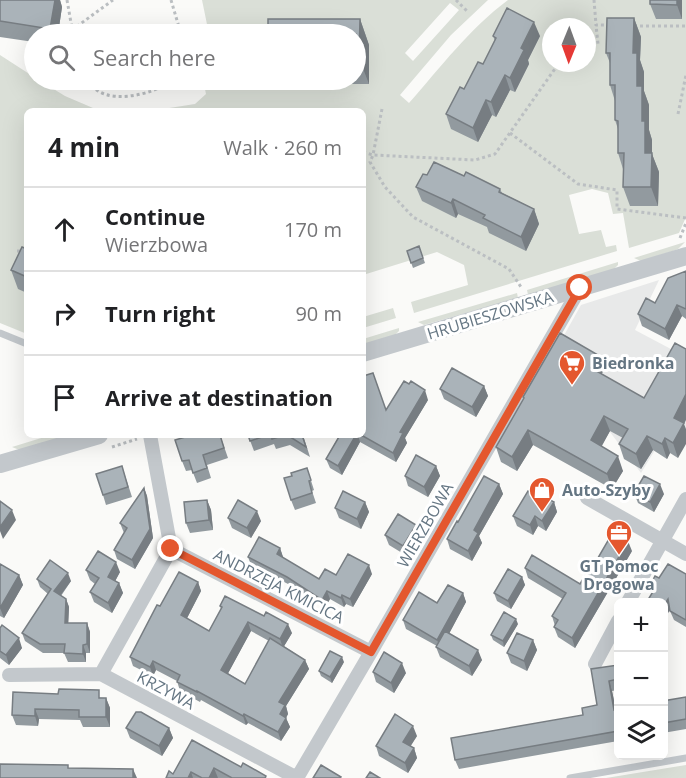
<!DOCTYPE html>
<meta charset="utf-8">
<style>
:root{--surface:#fff;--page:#f2f2f2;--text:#202124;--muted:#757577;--line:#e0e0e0}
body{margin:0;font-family:"Open Sans",sans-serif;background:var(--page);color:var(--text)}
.controls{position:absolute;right:18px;bottom:18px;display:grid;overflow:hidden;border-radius:9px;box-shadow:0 6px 24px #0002}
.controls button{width:54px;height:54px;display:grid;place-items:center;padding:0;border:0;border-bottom:2px solid var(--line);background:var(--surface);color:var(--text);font:30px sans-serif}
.compass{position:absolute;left:542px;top:18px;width:54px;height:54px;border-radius:50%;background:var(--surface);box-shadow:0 6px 24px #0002;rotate:181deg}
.stop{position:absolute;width:18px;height:18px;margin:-14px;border:4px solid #e4572e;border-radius:50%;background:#fff}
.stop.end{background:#e4572e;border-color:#fff;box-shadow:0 2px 6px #0008}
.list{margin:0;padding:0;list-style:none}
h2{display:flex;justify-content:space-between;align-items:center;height:78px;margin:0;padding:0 24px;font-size:26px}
h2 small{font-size:20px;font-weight:400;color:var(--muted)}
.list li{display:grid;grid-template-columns:39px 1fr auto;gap:18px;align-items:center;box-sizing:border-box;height:84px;padding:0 24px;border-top:2px solid var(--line)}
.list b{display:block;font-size:22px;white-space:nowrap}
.list p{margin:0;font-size:20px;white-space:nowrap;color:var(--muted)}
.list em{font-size:20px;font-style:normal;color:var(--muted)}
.icon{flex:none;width:33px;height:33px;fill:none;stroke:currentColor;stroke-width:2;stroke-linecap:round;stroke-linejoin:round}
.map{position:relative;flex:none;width:686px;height:778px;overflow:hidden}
.search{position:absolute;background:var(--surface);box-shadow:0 6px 24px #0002;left:24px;top:24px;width:342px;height:66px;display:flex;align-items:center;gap:15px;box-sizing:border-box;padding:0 21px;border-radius:33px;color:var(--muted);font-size:22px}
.panel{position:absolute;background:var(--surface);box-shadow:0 6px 24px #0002;left:24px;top:108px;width:342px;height:330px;border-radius:9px}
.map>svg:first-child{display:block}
.built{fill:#e8e9e9}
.grass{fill:#dadfd7;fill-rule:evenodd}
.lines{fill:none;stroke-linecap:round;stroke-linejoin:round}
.path{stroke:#bbbfc2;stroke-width:3;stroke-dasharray:3 3;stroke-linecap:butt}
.service{stroke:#c3c8cc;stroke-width:7}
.minor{stroke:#c3c8cc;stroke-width:14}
.tertiary{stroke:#c3c8cc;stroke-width:18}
.wall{fill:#929a9f;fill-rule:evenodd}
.shaded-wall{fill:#777d82}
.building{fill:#aab3b9;stroke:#777d82;stroke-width:1.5}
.route{stroke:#e4572e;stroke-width:8}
.labels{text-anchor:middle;stroke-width:6;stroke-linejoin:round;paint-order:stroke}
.street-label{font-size:16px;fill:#657683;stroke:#fff}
.poi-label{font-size:16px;font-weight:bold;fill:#657683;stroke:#fff;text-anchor:start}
</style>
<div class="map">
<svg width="686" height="778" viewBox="0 0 686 778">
<rect width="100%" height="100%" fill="#fafaf8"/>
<path class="built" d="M 659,280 L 635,330 L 686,357 L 686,428 L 672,422 L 641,473 L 610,432 L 519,416 L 581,305 Z"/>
<path class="grass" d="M 202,0 L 488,0 L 451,35 L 400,95 L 409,103 C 440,68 470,28 508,0 L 686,0 L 686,217 L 679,233 L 629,248 L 623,213 L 613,214 L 608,193 L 592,189 L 569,195 L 579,234 L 601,230 L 606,247 L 616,245 L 617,251 L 414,313 L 411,302 L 468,285 L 464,265 L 437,252 L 363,275 L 363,111 L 150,111 L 195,104 L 206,94 L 203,80 L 356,80 L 356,34 L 209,34 ZM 450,3 L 459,10 L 413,61 L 405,53 ZM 551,27 L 587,27 L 587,63 L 551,63 Z
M 0,55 L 34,77 L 34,80 L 39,80 L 65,96 L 100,111 L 27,111 L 27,334 L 0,323 Z
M 685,242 L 678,249 L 673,251 L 641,261 L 634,258 Z
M 618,262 L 618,265 L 614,269 L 528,295 L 527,290 Z
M 517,293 L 518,298 L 424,325 L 418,322 Z
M 393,308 L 396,318 L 363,328 L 363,317 Z
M 399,328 L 399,331 L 395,335 L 363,346 L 363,339 Z
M 51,435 L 69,435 L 24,449 L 17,449 L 12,447 Z
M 686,765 L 686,778 L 606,778 Z"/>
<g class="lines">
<path class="path" d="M 67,0 L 73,34
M 171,0 L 181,34
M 456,0 L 467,11
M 594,0 L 596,25 L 609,25
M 634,26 L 686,26
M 72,30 L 113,0
M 587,48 L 598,44 L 596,25
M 89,80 C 100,108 155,95 172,80
M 193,80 L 204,83 L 224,80
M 382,109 L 373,155 L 370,162 L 385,187 L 413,217 L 509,269 L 521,287
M 678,114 L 686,75
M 510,133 L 578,184 L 617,190 L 617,209 L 686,218
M 363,152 L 373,155 L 475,160 L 495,154 L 559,63
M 680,238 L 686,223
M 17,251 L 27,251
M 112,447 L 137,439"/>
<path class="service" d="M 0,333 L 27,344
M 570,778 L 686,758"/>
<path class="minor" d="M 587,498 L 686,554
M 171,549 L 371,652
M 628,602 L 686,499
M 595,664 L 618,621
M 101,674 L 171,549 L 150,435
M 9,675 L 101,674 L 297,778
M 297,778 L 371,652 L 580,288"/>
<path class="tertiary" d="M 363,353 L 686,256
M 0,464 L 99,435"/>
</g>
<path class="wall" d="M 0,0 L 60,0 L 62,7 L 58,34 L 34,34 L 34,42 L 0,37 Z
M 682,0 L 682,19 L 656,19 L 650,4 Z
M 634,18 L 641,37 L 640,60 L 644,72 L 644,91 L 649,105 L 649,130 L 652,140 L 652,154 L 659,172 L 658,206 L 630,206 L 623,187 L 623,169 L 618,153 L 618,129 L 615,120 L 615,101 L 610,85 L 610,63 L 606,53 Z
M 360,19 L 369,45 L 369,84 L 277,84 L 276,80 L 356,80 L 356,34 Z
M 493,36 L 540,36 L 528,60 L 529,64 L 515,92 L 510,90 L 496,117 L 492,115 L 478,142 L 451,129 L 446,114 L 483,64 L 495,41 Z
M 427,175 L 464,176 L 500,189 L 502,193 L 534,209 L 539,224 L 526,251 L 489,233 L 487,227 L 458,214 L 456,218 L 422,201 L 416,187 Z
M 419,246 L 425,263 L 413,268 L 407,251 Z
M 27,249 L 27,293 L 18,289 L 11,270 Z
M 686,271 L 686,319 L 682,316 L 669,340 L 642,326 L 638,314 L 655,303 Z
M 598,355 L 604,370 L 601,374 L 684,424 L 678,458 L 670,453 L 667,459 L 653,450 L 641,469 L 624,459 L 619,444 L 623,438 L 610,431 L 601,446 L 623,471 L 612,489 L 533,445 L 517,471 L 501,462 L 496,447 L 524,399 L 523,397 Z
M 484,386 L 488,396 L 476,417 L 444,399 L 440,389 Z
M 428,400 L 405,438 L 407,443 L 396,462 L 360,442 L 342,475 L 330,468 L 326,459 L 338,438 L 337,435 L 363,435 L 386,410 Z
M 220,435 L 228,458 L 207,465 L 211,478 L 197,483 L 192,470 L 186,471 L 182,461 Z
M 248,435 L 303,435 L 310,457 L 290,445 L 276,449 L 274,444 L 254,451 Z
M 122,466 L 132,497 L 106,505 L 103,495 Z
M 436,466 L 440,476 L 428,497 L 408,486 L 405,476 Z
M 307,468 L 314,490 L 312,491 L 316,503 L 295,510 L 291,500 L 292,476 Z
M 499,484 L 503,494 L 479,536 L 482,543 L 472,561 L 450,549 L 447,539 L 458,522 Z
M 144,488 L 147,496 L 153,538 L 135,569 L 117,559 L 114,550 L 124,533 L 120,523 Z
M 634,493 L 664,494 L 654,512 L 638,503 Z
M 535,495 L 554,502 L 557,512 L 546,531 L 538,526 L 533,535 L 517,526 L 513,516 Z
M 207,500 L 211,510 L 213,530 L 190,533 L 186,523 Z
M 365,502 L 369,512 L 361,529 L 339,518 L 335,508 Z
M 228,518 L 261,521 L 251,538 L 232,528 Z
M 416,525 L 420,535 L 407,556 L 389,545 L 385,535 Z
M 280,548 L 283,557 L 283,558 L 319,579 L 336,575 L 372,574 L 353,607 L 346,604 L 344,607 L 330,599 L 325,608 L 290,585 L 251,565 L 248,557 Z
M 632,551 L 575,648 L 558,637 L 554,627 L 555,626 L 552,616 L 563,599 L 528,578 L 525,568 L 580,584 L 591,570 Z
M 0,564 L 19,575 L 23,585 L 4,618 L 0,616 Z
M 86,570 L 120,572 L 115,581 L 119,583 L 123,593 L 112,613 L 94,602 L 90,592 L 95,584 L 90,580 Z
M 686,574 L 686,627 L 674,620 L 670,611 L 652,594 L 649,587 L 659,578 Z
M 522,577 L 525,585 L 511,609 L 497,601 L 494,593 Z
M 37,579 L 71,581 L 61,596 L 66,599 L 69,607 L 68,623 L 87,623 L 90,632 L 90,653 L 86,653 L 86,662 L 68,662 L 64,653 L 43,653 L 25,641 L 22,633 L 48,594 L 40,587 Z
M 198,582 L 201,591 L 187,618 L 209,631 L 221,609 L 220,606 L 292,633 L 284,646 L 305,660 L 309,669 L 286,706 L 288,714 L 286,718 L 290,727 L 281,741 L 248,723 L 246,725 L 201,700 L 200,702 L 180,691 L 177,681 L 156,670 L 153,676 L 133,666 L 130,657 L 160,606 ZM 251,631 L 269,641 L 245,684 L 228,673 Z
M 463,593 L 466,602 L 449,633 L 482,660 L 472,676 L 440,657 L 436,647 L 437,646 L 406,629 L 403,620 L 437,603 Z
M 518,624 L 504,647 L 493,640 L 491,635 Z
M 0,628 L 22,648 L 9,665 L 0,658 Z
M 533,640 L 537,650 L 527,671 L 511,663 L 507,653 Z
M 344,662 L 332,683 L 321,676 L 319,671 Z
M 618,666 L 618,690 L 612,691 L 616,710 L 618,709 L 618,741 L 459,769 L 455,760 L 583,715 L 597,705 L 591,669 Z
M 373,672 L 406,673 L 394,693 L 376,682 Z
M 13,692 L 106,698 L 110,708 L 110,727 L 83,727 L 80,720 L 39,719 L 38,726 L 16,725 L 12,715 Z
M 686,697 L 686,729 L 663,733 L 663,701 Z
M 126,728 L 169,728 L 173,738 L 162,756 L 130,738 Z
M 417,736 L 410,746 L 414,748 L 417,758 L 408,773 L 379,756 L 376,746 Z
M 192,740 L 241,767 L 267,778 L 166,778 L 173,774 Z"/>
<path class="shaded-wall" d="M 55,0 L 60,0 L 62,7 L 58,34 L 53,34 L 50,29 Z
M 677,0 L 682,0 L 682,19 L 677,5 Z
M 634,18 L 641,37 L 640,60 L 644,72 L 644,91 L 649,105 L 649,130 L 652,140 L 652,154 L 659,172 L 658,206 L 651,187 L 645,153 L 633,53 Z
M 360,19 L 369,45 L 369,84 L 359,58 Z
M 534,22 L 540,36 L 528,60 L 529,64 L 515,92 L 510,78 L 521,48 Z
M 505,75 L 510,90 L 496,117 L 491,102 Z
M 486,100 L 492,115 L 478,142 L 473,128 Z
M 453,199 L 458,214 L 456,218 L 451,203 Z
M 534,209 L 539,224 L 526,251 L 521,237 Z
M 677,305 L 682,316 L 669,340 L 665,329 Z
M 598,355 L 604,370 L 596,383 L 591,368 Z
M 484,386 L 488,396 L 476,417 L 472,407 Z
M 425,390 L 428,400 L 405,438 L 407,443 L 396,462 L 393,453 L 400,432 Z
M 686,394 L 686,420 L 684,424 L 686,429 L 686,444 L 678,458 L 673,443 L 674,418 Z
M 604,416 L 610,431 L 597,455 L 591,440 Z
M 528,430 L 533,445 L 517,471 L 512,457 Z
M 356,435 L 358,435 L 360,442 L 342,475 L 338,466 Z
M 647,436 L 653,450 L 641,469 L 636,454 Z
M 665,438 L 670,453 L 667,459 L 662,444 Z
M 618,456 L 623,471 L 612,489 L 607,474 Z
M 436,466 L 440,476 L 428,497 L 424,487 Z
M 499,484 L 503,494 L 479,536 L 482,543 L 472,561 L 468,551 L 474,530 Z
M 660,484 L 664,494 L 654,512 L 650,502 Z
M 144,488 L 147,496 L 153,538 L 135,569 L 132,560 Z
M 207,500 L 211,510 L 213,530 L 209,520 Z
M 365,502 L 369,512 L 361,529 L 357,519 Z
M 554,502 L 557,512 L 546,531 L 542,521 Z
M 12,510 L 16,520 L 3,539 L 0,531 L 0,527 Z
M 257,511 L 261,521 L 251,538 L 247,528 Z
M 535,516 L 538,526 L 533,535 L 530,525 Z
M 416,525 L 420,535 L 407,556 L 403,546 Z
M 628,541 L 632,551 L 575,648 L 572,638 Z
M 280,548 L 283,557 L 280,563 L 277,554 Z
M 116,562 L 120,572 L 112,587 L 108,577 Z
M 369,565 L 372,574 L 353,607 L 350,599 Z
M 68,573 L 71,581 L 57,600 L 54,591 Z
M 19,575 L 23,585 L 4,618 L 0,608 Z
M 522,577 L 525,585 L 511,609 L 508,601 Z
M 198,582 L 201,591 L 184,624 L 181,615 Z
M 119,583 L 123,593 L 112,613 L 108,603 Z
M 327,591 L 330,599 L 325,608 L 322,600 Z
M 463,593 L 466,602 L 441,649 L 437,640 Z
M 342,595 L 346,604 L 344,607 L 341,598 Z
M 66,599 L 69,607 L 68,631 L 65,623 Z
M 668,599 L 671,608 L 663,622 L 663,607 Z
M 516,619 L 518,624 L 504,647 L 503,641 Z
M 248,622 L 251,631 L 225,679 L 221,670 Z
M 87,623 L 90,632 L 90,653 L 87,644 Z
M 288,624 L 292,633 L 283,648 L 280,639 Z
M 19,638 L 22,648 L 9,665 L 6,655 Z
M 533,640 L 537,650 L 527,671 L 524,661 Z
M 83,645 L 86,653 L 86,662 L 83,654 Z
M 478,650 L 482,660 L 472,676 L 469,666 Z
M 342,657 L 344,662 L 332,683 L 330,677 Z
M 305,660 L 309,669 L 286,706 L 288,714 L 283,723 L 280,714 L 279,702 Z
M 153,661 L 156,670 L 153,676 L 150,667 Z
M 402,663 L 406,673 L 394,693 L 391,683 Z
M 609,681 L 612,691 L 618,720 L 614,710 Z
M 106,698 L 110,708 L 110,727 L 106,717 Z
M 35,709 L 39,719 L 38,726 L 35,716 Z
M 244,714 L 248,723 L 246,725 L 243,716 Z
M 286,718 L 290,727 L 281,741 L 278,732 Z
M 413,726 L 417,736 L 407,752 L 403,742 Z
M 169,728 L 173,738 L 162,756 L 159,746 Z
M 414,748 L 417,758 L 408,773 L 405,763 Z
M 214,768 L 218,778 L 209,778 Z
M 133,769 L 137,778 L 133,778 Z
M 191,772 L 193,778 L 188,778 Z"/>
<path class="building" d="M 0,0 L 55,0 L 50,29 L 0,21 Z
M 650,0 L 677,0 L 677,5 L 650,4 Z
M 507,8 L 534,22 L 521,48 L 524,50 L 510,78 L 505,75 L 491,102 L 486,100 L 473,128 L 446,114 L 460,87 L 464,89 L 478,62 L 483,64 L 496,38 L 493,36 Z
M 607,18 L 634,18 L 633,53 L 637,53 L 637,86 L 642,86 L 642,121 L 645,121 L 645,153 L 652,153 L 651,187 L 623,187 L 624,153 L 618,153 L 618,121 L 615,120 L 615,85 L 610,85 L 610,53 L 606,53 Z
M 268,19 L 360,19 L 359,58 L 356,58 L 356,34 L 268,34 Z
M 434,162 L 464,176 L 466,172 L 500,189 L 499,192 L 534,209 L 521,237 L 483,218 L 485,215 L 453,199 L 451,203 L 416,187 L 423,174 L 427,175 Z
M 419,246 L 423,258 L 411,263 L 407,251 Z
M 22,247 L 27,249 L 27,277 L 11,270 Z
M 686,271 L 686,309 L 677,305 L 665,329 L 638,314 L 646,298 L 655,303 L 668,278 Z
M 560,333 L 598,355 L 591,368 L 644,398 L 675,343 L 686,349 L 686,394 L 674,418 L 684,423 L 673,443 L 665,438 L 662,444 L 647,436 L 636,454 L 619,444 L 628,429 L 604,416 L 591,440 L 618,456 L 607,474 L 528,430 L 512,457 L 496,447 L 524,398 L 523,397 Z
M 452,368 L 484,386 L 472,407 L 440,389 Z
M 373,373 L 386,410 L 404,381 L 409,384 L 411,381 L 425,390 L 400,432 L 403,433 L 393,453 L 361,435 L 363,435 L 363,376 Z
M 192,435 L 220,435 L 224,448 L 203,455 L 207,468 L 193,473 L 189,460 L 182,461 L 175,440 Z
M 248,435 L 268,435 L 250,441 Z
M 271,435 L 285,435 L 272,439 Z
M 287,435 L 302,435 L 306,447 Z
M 340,435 L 356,435 L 338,466 L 326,459 Z
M 416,455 L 436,466 L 424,487 L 405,476 Z
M 122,466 L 128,487 L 103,495 L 96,474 Z
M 307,468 L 311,480 L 309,481 L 312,493 L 291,500 L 284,478 L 292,476 L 291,473 Z
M 484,476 L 499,484 L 474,530 L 478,533 L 468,551 L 447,539 L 457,521 L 458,522 Z
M 644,476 L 660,484 L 650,502 L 634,493 Z
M 144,488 L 150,529 L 132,560 L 114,550 L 127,528 L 120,523 Z
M 343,491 L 365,502 L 357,519 L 335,508 Z
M 528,491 L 535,495 L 536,492 L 554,502 L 542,521 L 535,516 L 530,525 L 513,516 Z
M 207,500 L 209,520 L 186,523 L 184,502 Z
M 238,500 L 257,511 L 247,528 L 228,518 Z
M 0,501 L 12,510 L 0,527 Z
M 398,514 L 416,525 L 403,546 L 385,535 Z
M 613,532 L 628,541 L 572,638 L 554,627 L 558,620 L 552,616 L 566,593 L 525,568 L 532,555 L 580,584 L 589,569 L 591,570 Z
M 259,537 L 280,548 L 277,554 L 319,579 L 325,569 L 336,575 L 348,554 L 369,565 L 350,599 L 342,595 L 341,598 L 327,591 L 322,600 L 287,577 L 248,557 Z
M 98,551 L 116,562 L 108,577 L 119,583 L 108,603 L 90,592 L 99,578 L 86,570 Z
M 50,560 L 68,573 L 54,591 L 66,599 L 65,623 L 87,623 L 87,644 L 83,645 L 83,654 L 64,653 L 65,644 L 40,644 L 22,633 L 51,589 L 37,579 Z
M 0,564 L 19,575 L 0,608 Z
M 668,564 L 686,574 L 686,620 L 670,611 L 668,599 L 663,607 L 663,603 L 646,603 L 654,590 L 649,587 L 655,576 L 659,578 Z
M 508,569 L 522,577 L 508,601 L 494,593 Z
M 179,572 L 198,582 L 181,615 L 209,631 L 222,607 L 220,606 L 225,596 L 264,616 L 266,612 L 288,624 L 280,639 L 248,622 L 221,670 L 245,684 L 270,638 L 305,660 L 279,702 L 285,705 L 280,714 L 286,718 L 278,732 L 244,714 L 243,716 L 197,691 L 197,692 L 177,682 L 180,675 L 153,661 L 150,667 L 130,657 L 157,605 L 160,606 Z
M 448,585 L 463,593 L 437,640 L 403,620 L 419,592 L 437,603 Z
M 504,612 L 516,619 L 503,641 L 491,635 Z
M 2,625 L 19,638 L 6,655 L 0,651 L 0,628 Z
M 445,631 L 478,650 L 469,666 L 436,647 Z
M 517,633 L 533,640 L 524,661 L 507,653 Z
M 330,651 L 342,657 L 330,677 L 319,671 Z
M 384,652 L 402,663 L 391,683 L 373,672 Z
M 618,665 L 618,679 L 609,681 L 614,710 L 618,709 L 618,731 L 455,760 L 451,738 L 583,715 L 582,708 L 597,705 L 591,669 Z
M 59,689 L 99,690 L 99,698 L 106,698 L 106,717 L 79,717 L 79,710 L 35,709 L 35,716 L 12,715 L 13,692 L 58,694 Z
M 686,697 L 686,719 L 663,723 L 663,701 Z
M 136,712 L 141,712 L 169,728 L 159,746 L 126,728 Z
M 395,714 L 413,726 L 403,742 L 414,748 L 405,763 L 376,746 Z
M 192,740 L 241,767 L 243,763 L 266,776 L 265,778 L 232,778 L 214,768 L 209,778 L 202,778 L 191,772 L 188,778 L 166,778 L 169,771 L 173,774 Z
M 0,764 L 68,765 L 68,768 L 133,769 L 133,778 L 0,778 Z
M 321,765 L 341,777 L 340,778 L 313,778 Z
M 370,772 L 380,778 L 366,778 Z"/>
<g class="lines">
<path class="route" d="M 171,549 L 371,652 L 580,288"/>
</g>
<defs>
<g id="supermarket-pin" transform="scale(1.35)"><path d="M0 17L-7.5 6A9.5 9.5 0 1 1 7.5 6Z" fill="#e4572e" stroke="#fff"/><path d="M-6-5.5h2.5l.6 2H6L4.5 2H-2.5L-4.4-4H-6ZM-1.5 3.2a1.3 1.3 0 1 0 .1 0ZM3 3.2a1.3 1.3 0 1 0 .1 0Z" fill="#fff"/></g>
<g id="shop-pin" transform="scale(1.35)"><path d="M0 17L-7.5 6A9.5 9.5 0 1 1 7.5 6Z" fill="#e4572e" stroke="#fff"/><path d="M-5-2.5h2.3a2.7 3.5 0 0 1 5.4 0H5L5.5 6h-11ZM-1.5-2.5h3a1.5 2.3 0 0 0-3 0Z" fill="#fff"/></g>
<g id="office-pin" transform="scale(1.35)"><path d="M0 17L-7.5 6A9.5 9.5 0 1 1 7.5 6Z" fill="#e4572e" stroke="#fff"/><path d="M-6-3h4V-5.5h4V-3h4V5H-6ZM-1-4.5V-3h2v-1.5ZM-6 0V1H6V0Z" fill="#fff"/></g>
</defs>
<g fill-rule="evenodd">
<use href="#supermarket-pin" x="572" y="363"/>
<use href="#shop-pin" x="542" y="490"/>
<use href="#office-pin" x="619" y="533"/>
</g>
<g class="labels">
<g class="street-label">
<text transform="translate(490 315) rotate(-17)" y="6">HRUBIESZOWSKA</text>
<text transform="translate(425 525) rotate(-60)" y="6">WIERZBOWA</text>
<text transform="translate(279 586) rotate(27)" y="6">ANDRZEJA KMICICA</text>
<text transform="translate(166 690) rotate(28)" y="6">KRZYWA</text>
</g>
<g class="poi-label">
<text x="592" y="369">Biedronka</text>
<text x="562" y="496">Auto-Szyby</text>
<text x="619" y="572" text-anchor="middle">GT Pomoc<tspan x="619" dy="18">Drogowa</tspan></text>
</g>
</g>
</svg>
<div class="controls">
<button>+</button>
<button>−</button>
<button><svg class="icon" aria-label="layers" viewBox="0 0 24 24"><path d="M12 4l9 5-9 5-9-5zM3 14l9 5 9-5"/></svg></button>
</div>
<svg class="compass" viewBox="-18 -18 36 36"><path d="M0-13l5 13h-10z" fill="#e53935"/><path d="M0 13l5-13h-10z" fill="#757577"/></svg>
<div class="stop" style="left:580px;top:288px"></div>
<div class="stop end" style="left:171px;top:549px"></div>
<div class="search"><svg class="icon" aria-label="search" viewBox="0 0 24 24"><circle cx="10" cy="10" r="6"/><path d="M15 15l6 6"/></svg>Search here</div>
<section class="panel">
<h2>4 min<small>Walk · 260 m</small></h2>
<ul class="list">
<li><svg class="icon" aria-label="ahead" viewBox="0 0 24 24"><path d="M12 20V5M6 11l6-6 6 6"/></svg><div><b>Continue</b><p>Wierzbowa</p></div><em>170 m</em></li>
<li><svg class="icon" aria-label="right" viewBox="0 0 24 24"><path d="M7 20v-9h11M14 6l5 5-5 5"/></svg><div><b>Turn right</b></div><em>90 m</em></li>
<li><svg class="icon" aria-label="arrive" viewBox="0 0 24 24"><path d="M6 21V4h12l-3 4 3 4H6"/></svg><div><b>Arrive at destination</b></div></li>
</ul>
</section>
</div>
